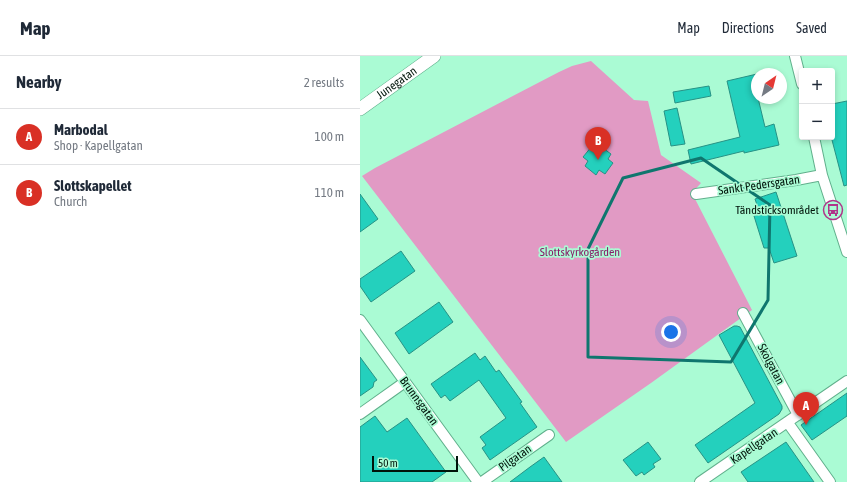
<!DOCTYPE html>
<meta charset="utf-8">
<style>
:root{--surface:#fff;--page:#f2f2f3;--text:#1f2937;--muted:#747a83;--line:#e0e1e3;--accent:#d93025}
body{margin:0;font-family:"Asap Condensed",sans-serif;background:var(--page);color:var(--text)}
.controls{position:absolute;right:12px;top:12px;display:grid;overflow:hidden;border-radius:4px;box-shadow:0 2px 6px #0003}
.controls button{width:36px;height:36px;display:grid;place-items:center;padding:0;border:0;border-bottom:1px solid var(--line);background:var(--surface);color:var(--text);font:20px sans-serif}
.compass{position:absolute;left:391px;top:12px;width:36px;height:36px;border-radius:50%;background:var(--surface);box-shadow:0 2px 6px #0003;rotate:35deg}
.scale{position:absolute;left:12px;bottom:10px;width:86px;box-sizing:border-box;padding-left:4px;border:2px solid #00140a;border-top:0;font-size:11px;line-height:14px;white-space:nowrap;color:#00140a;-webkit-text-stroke:3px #aafbd4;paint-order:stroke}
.you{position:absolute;left:311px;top:276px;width:14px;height:14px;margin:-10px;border:3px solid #fff;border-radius:50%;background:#1a73e8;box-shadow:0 0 0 6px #1a73e833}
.badge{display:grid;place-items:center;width:26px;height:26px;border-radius:50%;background:var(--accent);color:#fff;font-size:13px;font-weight:700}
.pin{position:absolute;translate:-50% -33px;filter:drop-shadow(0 1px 2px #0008)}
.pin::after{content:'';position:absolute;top:21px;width:14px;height:12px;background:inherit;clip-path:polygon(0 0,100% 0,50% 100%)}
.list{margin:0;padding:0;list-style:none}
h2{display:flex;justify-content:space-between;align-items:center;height:52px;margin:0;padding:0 16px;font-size:17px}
h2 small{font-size:13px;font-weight:400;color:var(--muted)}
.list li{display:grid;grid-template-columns:26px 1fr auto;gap:12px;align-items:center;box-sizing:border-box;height:56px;padding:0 16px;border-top:1px solid var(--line)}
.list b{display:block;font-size:15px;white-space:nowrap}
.list p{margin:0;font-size:13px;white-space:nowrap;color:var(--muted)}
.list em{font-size:13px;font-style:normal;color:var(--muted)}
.map{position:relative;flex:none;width:487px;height:426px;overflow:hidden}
header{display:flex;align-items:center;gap:24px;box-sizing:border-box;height:56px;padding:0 20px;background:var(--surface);border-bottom:1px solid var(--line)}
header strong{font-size:19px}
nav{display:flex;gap:22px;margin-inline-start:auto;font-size:14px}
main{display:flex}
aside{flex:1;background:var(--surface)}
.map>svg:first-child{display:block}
.green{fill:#e19ac4}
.building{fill:#24d0bd;stroke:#279285}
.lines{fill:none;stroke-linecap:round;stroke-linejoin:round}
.minor-casing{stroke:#61b08c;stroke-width:12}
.tertiary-casing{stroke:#61b08c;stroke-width:14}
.minor{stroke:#fff;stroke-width:10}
.tertiary{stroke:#fff;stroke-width:13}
.marked{fill:none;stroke:#0f766e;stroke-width:3;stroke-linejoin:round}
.labels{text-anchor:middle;stroke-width:3.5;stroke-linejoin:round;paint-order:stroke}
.street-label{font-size:12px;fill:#00140a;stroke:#aafbd4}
.poi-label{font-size:12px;fill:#00140a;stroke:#aafbd4;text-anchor:end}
.park-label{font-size:12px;fill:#881c68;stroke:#aafbd4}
</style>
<header>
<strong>Map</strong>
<nav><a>Map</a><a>Directions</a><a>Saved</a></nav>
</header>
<main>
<aside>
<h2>Nearby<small>2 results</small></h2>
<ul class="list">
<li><span class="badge">A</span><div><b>Marbodal</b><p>Shop · Kapellgatan</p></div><em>100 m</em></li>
<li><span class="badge">B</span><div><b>Slottskapellet</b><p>Church</p></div><em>110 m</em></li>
</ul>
</aside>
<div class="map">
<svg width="487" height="426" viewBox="0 0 487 426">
<rect width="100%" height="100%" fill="#aafbd4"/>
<path class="green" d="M 231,5 L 274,44 L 288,45 L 301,99 L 341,127 L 332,137 L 392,254 L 291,327 L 206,386 L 2,120 L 15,112 L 199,16 L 212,10 Z"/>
<path class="building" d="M 397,18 L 397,42 L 398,42 L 405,71 L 414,68 L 419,89 L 384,97 L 384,95 L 331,108 L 328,94 L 380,81 L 367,25 Z
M 349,30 L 351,40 L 315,47 L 313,36 Z
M 487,45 L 487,129 L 484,130 L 472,84 L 472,48 Z
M 317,52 L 325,88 L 311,90 L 304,55 Z
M 232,90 L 237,94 L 240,90 L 251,98 L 248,103 L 253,107 L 245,118 L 239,114 L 236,119 L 225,110 L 228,105 L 223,101 Z
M 416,136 L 437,200 L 414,207 L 409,192 L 404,192 L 394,160 L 400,158 L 395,143 Z
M 0,138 L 18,163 L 0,176 Z
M 41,195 L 55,215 L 11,246 L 0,230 L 0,223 Z
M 79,246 L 93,266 L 49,298 L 35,277 Z
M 374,270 L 377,270 L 380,271 L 422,350 L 422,353 L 419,358 L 348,407 L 335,389 L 395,347 L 359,279 Z
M 115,297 L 120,304 L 125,300 L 136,316 L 139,314 L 162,346 L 160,347 L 177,371 L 130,404 L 122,392 L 126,389 L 120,381 L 146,362 L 119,324 L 90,345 L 85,339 L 81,342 L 71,328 Z
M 0,301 L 17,324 L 14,326 L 13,331 L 0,340 Z
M 487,337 L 487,360 L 452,384 L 441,369 Z
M 15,360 L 27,376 L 47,362 L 86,416 L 72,426 L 0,426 L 0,371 Z
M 288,386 L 301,403 L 293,408 L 295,411 L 284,419 L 282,416 L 276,420 L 263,404 Z
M 426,386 L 454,426 L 388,426 L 381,416 Z
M 184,401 L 202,426 L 150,426 L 170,411 Z"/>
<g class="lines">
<g class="minor-casing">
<path id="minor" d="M 435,0 L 442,28
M 454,81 L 462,119 L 487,196
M 336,138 L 436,124 L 462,119
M 383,257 L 438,359
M 0,264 L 118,426
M 0,358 L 45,326
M 428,367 L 470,426
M 122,426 L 189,379
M 340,426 L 487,325"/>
</g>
<g class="tertiary-casing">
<g id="tertiary">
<path id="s1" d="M 0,53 L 74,0"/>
</g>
</g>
<use href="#minor" class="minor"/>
<use href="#tertiary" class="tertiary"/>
</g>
<path class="marked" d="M 341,102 L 410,149 L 408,244 L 371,306 L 228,301 L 228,193 L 263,122 Z"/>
<defs>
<g id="bus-ring" transform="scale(1)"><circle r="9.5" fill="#aafbd4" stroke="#af3589" stroke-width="1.5"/><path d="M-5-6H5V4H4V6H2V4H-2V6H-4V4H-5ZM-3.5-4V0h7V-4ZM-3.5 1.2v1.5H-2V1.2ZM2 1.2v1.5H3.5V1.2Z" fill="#af3589"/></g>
</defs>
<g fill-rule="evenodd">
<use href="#bus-ring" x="473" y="154"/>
</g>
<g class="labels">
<g class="street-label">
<text dy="4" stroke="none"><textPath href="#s1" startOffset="45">Junegatan</textPath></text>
<text transform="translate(399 129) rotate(-8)" y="4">Sankt Pedersgatan</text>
<text transform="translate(411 308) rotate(62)" y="4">Skolgatan</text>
<text transform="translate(59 345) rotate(54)" y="4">Brunnsgatan</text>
<text transform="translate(394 390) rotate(-34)" y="4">Kapellgatan</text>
<text transform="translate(155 402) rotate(-35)" y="4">Pilgatan</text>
</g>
<g class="poi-label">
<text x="459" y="158">Tändsticksområdet</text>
</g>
<g class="park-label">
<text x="220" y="200">Slottskyrkogården</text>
</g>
</g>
</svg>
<div class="controls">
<button>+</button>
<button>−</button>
</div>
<svg class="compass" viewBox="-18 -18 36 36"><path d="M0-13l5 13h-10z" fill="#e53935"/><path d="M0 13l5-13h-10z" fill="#747a83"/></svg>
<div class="scale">50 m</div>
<div class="you"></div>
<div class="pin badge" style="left:446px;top:369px">A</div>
<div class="pin badge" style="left:238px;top:104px">B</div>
</div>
</main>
